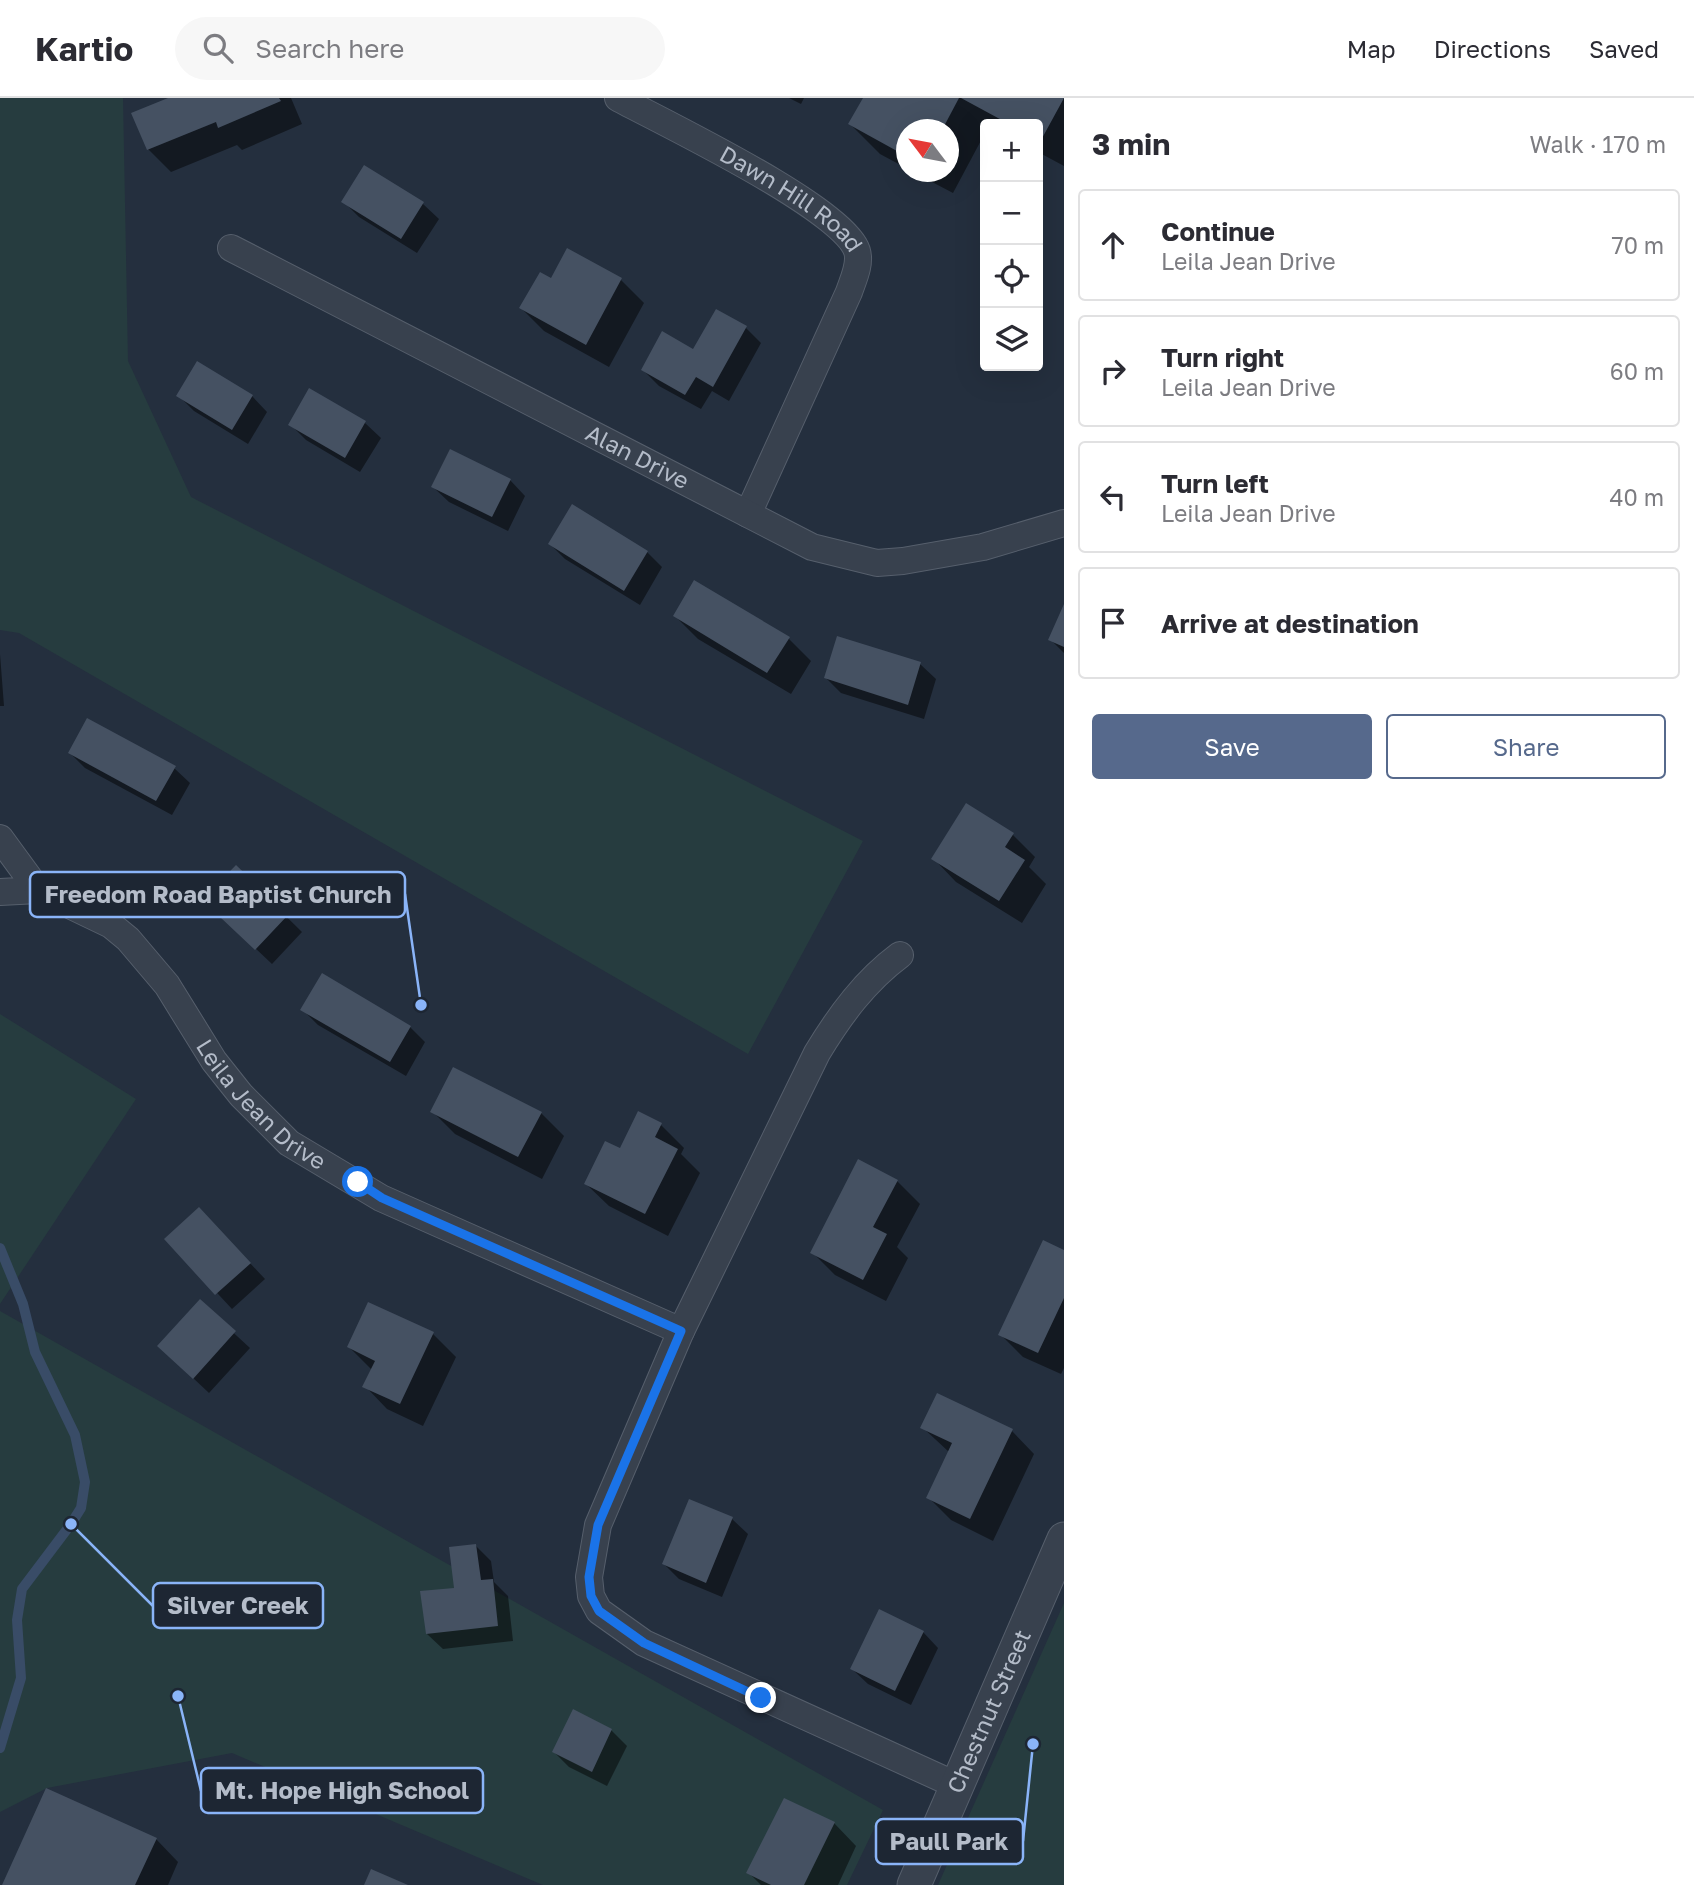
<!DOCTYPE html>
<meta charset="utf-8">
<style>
:root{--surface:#fff;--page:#f7f7f7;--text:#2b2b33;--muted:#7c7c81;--line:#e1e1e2;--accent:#56698c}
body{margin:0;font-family:"Golos Text",sans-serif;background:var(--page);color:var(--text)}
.controls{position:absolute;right:21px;top:21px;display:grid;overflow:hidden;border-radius:7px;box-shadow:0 7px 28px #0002}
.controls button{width:63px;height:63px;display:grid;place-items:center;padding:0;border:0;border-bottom:2px solid var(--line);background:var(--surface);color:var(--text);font:35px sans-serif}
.compass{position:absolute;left:896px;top:21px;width:63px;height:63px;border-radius:50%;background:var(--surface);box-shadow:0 7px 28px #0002;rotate:302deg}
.stop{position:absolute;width:21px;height:21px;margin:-16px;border:5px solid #1a73e8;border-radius:50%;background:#fff}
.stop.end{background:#1a73e8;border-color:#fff;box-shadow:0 2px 7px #0008}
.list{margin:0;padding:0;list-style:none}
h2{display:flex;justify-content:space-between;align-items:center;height:91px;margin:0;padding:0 28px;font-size:30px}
h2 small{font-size:23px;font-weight:400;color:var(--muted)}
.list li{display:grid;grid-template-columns:46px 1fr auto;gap:21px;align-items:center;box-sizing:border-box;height:112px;margin:0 14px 14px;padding:0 14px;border:2px solid var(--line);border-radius:7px}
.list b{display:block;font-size:26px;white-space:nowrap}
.list p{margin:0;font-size:23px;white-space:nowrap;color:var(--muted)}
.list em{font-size:23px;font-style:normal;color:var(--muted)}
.actions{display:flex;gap:14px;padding:21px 28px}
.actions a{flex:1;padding:16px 0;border:2px solid var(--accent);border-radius:7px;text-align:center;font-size:24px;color:var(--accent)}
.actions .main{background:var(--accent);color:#fff}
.icon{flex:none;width:38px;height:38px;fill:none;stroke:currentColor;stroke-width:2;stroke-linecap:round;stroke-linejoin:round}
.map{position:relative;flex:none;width:1064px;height:1787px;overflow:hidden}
header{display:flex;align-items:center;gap:42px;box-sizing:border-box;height:98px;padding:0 35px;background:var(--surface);border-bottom:2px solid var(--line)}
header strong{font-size:33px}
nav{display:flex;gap:38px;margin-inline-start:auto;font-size:24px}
.search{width:490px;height:63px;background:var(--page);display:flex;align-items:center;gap:18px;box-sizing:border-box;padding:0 24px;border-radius:38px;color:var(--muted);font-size:26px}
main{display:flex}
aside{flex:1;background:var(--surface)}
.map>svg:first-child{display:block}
.green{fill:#263c3f}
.shadow{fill:#0007}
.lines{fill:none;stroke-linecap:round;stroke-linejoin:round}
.stream{stroke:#394c67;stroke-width:10}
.building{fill:#455162}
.minor-casing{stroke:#565f6c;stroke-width:28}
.tertiary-casing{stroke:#565f6c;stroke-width:35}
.minor{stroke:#38414e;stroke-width:26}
.tertiary{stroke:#38414e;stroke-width:33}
.route{stroke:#1a73e8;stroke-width:9}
.labels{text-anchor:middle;stroke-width:7;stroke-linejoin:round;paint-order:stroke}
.street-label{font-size:23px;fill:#b4bcc9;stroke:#1d2633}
.leader{fill:none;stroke:#8ab4f8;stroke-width:2.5}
.callout-dot{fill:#8ab4f8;stroke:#1d2633;stroke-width:2.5}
.callout{fill:#1d2633;stroke:#8ab4f8;stroke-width:2.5}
.callout-label{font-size:24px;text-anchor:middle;font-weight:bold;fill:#b4bcc9}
</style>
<header>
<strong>Kartio</strong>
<div class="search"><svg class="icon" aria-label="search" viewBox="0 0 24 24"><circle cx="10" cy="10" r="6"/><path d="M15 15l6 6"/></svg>Search here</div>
<nav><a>Map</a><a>Directions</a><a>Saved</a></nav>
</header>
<main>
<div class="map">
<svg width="1064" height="1787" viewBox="0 0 1064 1787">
<rect width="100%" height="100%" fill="#242f3e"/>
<path class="green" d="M 0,0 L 123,0 L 128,263 L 191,399 L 863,743 L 748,956 L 19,535 L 0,532 Z
M 0,916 L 136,1001 L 0,1206 Z
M 0,1213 L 883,1712 L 847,1787 L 543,1787 L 232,1655 L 47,1690 L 0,1714 Z
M 1064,1505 L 1064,1787 L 938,1787 Z"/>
<path class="shadow" d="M 172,0 L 291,0 L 302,26 L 242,52 L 237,47 L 171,74 L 148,51 Z
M 789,0 L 804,0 L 801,6 Z
M 865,0 L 1064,0 L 1064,68 L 1038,54 L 1038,26 L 985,26 L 985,35 L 953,95 L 913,74 L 948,74 L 948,32 L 906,32 L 906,70 L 880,56 L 850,26 Z
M 365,69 L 423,106 L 439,121 L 417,155 L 359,119 L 344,104 Z
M 568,152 L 621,182 L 644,205 L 609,269 L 544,233 L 521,210 L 551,182 Z
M 746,230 L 761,245 L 729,303 L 712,293 L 701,311 L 659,288 L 643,272 Z
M 310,293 L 365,325 L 381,340 L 360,374 L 306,342 L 290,326 Z
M 179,298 L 252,298 L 267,314 L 248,346 L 194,313 Z
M 510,382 L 525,398 L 508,433 L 449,404 L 433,389 Z
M 550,446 L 647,454 L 662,469 L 640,507 L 565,461 Z
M 1064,510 L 1064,555 L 1051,542 Z
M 675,518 L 789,541 L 811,563 L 791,596 L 698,541 Z
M 0,556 L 4,608 L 0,608 Z
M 920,566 L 936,581 L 924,621 L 841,595 L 826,580 Z
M 70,655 L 174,670 L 190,685 L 172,717 L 85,670 Z
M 1013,737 L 1035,759 L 1029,769 L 1046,786 L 1022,825 L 956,784 L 934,761 Z
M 236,769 L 302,834 L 272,866 L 220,817 Z
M 302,911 L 410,929 L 425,944 L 406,978 L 318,927 Z
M 432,1013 L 541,1015 L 564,1038 L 542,1081 L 455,1036 Z
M 661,1027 L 684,1050 L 681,1056 L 700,1075 L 668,1138 L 609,1108 L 586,1086 L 621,1053 Z
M 897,1083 L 920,1106 L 897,1149 L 908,1160 L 886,1203 L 835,1177 L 812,1154 Z
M 214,1127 L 265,1181 L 232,1211 L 167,1141 Z
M 1064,1154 L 1064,1270 L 1061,1276 L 1023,1259 L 1000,1236 Z
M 200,1204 L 250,1250 L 209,1295 L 175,1263 Z
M 433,1236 L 456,1259 L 423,1328 L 387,1311 L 365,1288 L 372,1272 L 349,1249 Z
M 922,1329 L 1012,1333 L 1034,1356 L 993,1443 L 951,1422 L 928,1399 L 949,1354 Z
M 732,1421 L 748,1436 L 722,1499 L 679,1481 L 664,1466 Z
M 476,1448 L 491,1463 L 494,1484 L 508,1498 L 513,1543 L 443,1551 L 427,1536 L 456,1491 Z
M 923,1534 L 938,1550 L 911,1607 L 868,1586 L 852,1571 Z
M 611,1632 L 627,1648 L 607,1688 L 569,1669 L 554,1654 Z
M 834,1725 L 856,1748 L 838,1787 L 761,1787 L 749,1775 Z
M 156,1741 L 178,1764 L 168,1787 L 4,1787 Z"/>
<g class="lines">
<path class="stream" d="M 0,1150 L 23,1206 L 35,1254 L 75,1337 L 85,1384 L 81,1410 L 71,1426 L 22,1491 L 17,1522 L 21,1580 L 0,1650"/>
</g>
<path class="building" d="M 168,0 L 279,0 L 281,3 L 218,30 L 216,24 L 147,52 L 131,15 Z
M 863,0 L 959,0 L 942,32 L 906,32 L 906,58 L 848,26 Z
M 961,0 L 1064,0 L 1040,44 L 1038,26 L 1009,26 Z
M 364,67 L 424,104 L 401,141 L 341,104 Z
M 567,150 L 622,180 L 586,247 L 519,210 L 540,174 L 551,180 Z
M 716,211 L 747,228 L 713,289 L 696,279 L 685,297 L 641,272 L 662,233 L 693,251 Z
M 197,263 L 253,297 L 232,332 L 176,298 Z
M 309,290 L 366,323 L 345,360 L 288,327 Z
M 450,351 L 511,381 L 492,419 L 431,389 Z
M 572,406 L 648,453 L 624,493 L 548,446 Z
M 694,482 L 790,539 L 767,575 L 673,518 Z
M 1064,506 L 1064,549 L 1048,542 Z
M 837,538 L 921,564 L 908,607 L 824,580 Z
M 87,620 L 176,668 L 156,703 L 68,655 Z
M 966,705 L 1014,735 L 1005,749 L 1025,762 L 999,803 L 931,761 Z
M 236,767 L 288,817 L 255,852 L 202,802 Z
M 322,875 L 411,928 L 390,964 L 300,912 Z
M 453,969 L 542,1014 L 518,1059 L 430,1014 Z
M 638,1013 L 662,1025 L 655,1039 L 678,1051 L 645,1116 L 584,1086 L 605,1043 L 620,1050 Z
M 858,1061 L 898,1082 L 873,1129 L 887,1136 L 863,1182 L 810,1155 Z
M 199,1109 L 251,1165 L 215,1197 L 164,1141 Z
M 1043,1142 L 1064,1152 L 1064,1200 L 1038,1255 L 998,1237 Z
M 200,1201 L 236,1233 L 193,1281 L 157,1248 Z
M 368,1204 L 434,1234 L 400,1306 L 362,1289 L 375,1263 L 347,1249 Z
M 937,1295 L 1013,1331 L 970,1421 L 926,1400 L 952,1345 L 920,1330 Z
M 689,1401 L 733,1419 L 706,1485 L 662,1466 Z
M 476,1446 L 481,1482 L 493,1481 L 498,1528 L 426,1536 L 420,1493 L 454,1490 L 449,1449 Z
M 879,1511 L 924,1533 L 895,1593 L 850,1571 Z
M 573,1611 L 612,1631 L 592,1674 L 552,1654 Z
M 46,1690 L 157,1740 L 135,1787 L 2,1787 Z
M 784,1700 L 835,1724 L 804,1787 L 771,1787 L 746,1775 Z
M 371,1771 L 408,1787 L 364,1787 Z"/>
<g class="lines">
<g class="minor-casing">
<g id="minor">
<path id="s1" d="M 618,0 C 662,24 843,110 857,153 C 861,166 853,182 849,194 L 748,416"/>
<path id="s2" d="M 231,150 L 812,449 L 877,465 L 903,463 L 983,449 L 1064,425"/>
<path d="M 0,740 L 38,792 L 0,794"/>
<path id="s3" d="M 38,792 L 111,827 L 128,841 L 167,887 L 214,963 L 241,997 L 289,1045 L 381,1100 L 681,1233"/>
<path d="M 900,857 C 865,883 840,917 817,955 L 681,1233 L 598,1427 L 589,1479 L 591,1498 L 599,1513 L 644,1545 L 958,1688"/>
</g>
</g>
<g class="tertiary-casing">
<g id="tertiary">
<path id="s4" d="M 914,1787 L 1064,1441"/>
</g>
</g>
<use href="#minor" class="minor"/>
<use href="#tertiary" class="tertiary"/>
</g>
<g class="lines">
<path class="route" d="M 358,1084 L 382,1100 L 681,1233 L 598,1427 L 589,1479 L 591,1498 L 599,1513 L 644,1545 L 761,1600"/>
</g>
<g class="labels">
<g class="street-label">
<text dy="8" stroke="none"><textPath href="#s1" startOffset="201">Dawn Hill Road</textPath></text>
<text dy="8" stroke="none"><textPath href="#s2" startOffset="457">Alan Drive</textPath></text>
<text dy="8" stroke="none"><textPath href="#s3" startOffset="317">Leila Jean Drive</textPath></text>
<text dy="8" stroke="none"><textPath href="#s4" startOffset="189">Chestnut Street</textPath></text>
</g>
</g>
<path class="leader" d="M421 907L405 796M71 1426L153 1508M178 1598L201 1693M1033 1646L1023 1743"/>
<g class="callout-dot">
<circle cx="421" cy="907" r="7"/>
<circle cx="71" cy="1426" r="7"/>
<circle cx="178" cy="1598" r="7"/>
<circle cx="1033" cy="1646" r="7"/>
</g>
<g class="callout">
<rect x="30" y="774" width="375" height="45" rx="7"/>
<rect x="153" y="1485" width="170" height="45" rx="7"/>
<rect x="201" y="1670" width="282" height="45" rx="7"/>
<rect x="876" y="1721" width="147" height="45" rx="7"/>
</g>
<g class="callout-label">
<text x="218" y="805">Freedom Road Baptist Church</text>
<text x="238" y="1516">Silver Creek</text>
<text x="342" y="1701">Mt. Hope High School</text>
<text x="949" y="1752">Paull Park</text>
</g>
</svg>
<div class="controls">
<button>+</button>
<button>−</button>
<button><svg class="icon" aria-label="locate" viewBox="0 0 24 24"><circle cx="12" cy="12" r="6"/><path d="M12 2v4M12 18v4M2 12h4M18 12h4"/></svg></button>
<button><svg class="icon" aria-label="layers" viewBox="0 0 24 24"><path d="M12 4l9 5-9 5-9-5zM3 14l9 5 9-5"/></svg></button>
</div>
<svg class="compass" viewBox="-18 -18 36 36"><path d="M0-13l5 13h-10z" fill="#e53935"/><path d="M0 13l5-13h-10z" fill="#7c7c81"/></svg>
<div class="stop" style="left:358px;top:1084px"></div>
<div class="stop end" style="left:761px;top:1600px"></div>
</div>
<aside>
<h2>3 min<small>Walk · 170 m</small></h2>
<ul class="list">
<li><svg class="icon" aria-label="ahead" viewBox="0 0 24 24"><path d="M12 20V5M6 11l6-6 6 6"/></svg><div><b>Continue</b><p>Leila Jean Drive</p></div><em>70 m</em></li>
<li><svg class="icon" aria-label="right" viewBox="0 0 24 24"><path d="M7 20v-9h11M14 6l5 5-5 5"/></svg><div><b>Turn right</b><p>Leila Jean Drive</p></div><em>60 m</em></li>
<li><svg class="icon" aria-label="left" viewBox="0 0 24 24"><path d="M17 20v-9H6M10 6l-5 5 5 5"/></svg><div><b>Turn left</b><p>Leila Jean Drive</p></div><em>40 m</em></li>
<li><svg class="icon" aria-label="arrive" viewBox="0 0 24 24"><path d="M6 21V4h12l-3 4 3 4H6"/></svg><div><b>Arrive at destination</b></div></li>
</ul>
<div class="actions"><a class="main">Save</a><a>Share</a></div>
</aside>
</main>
